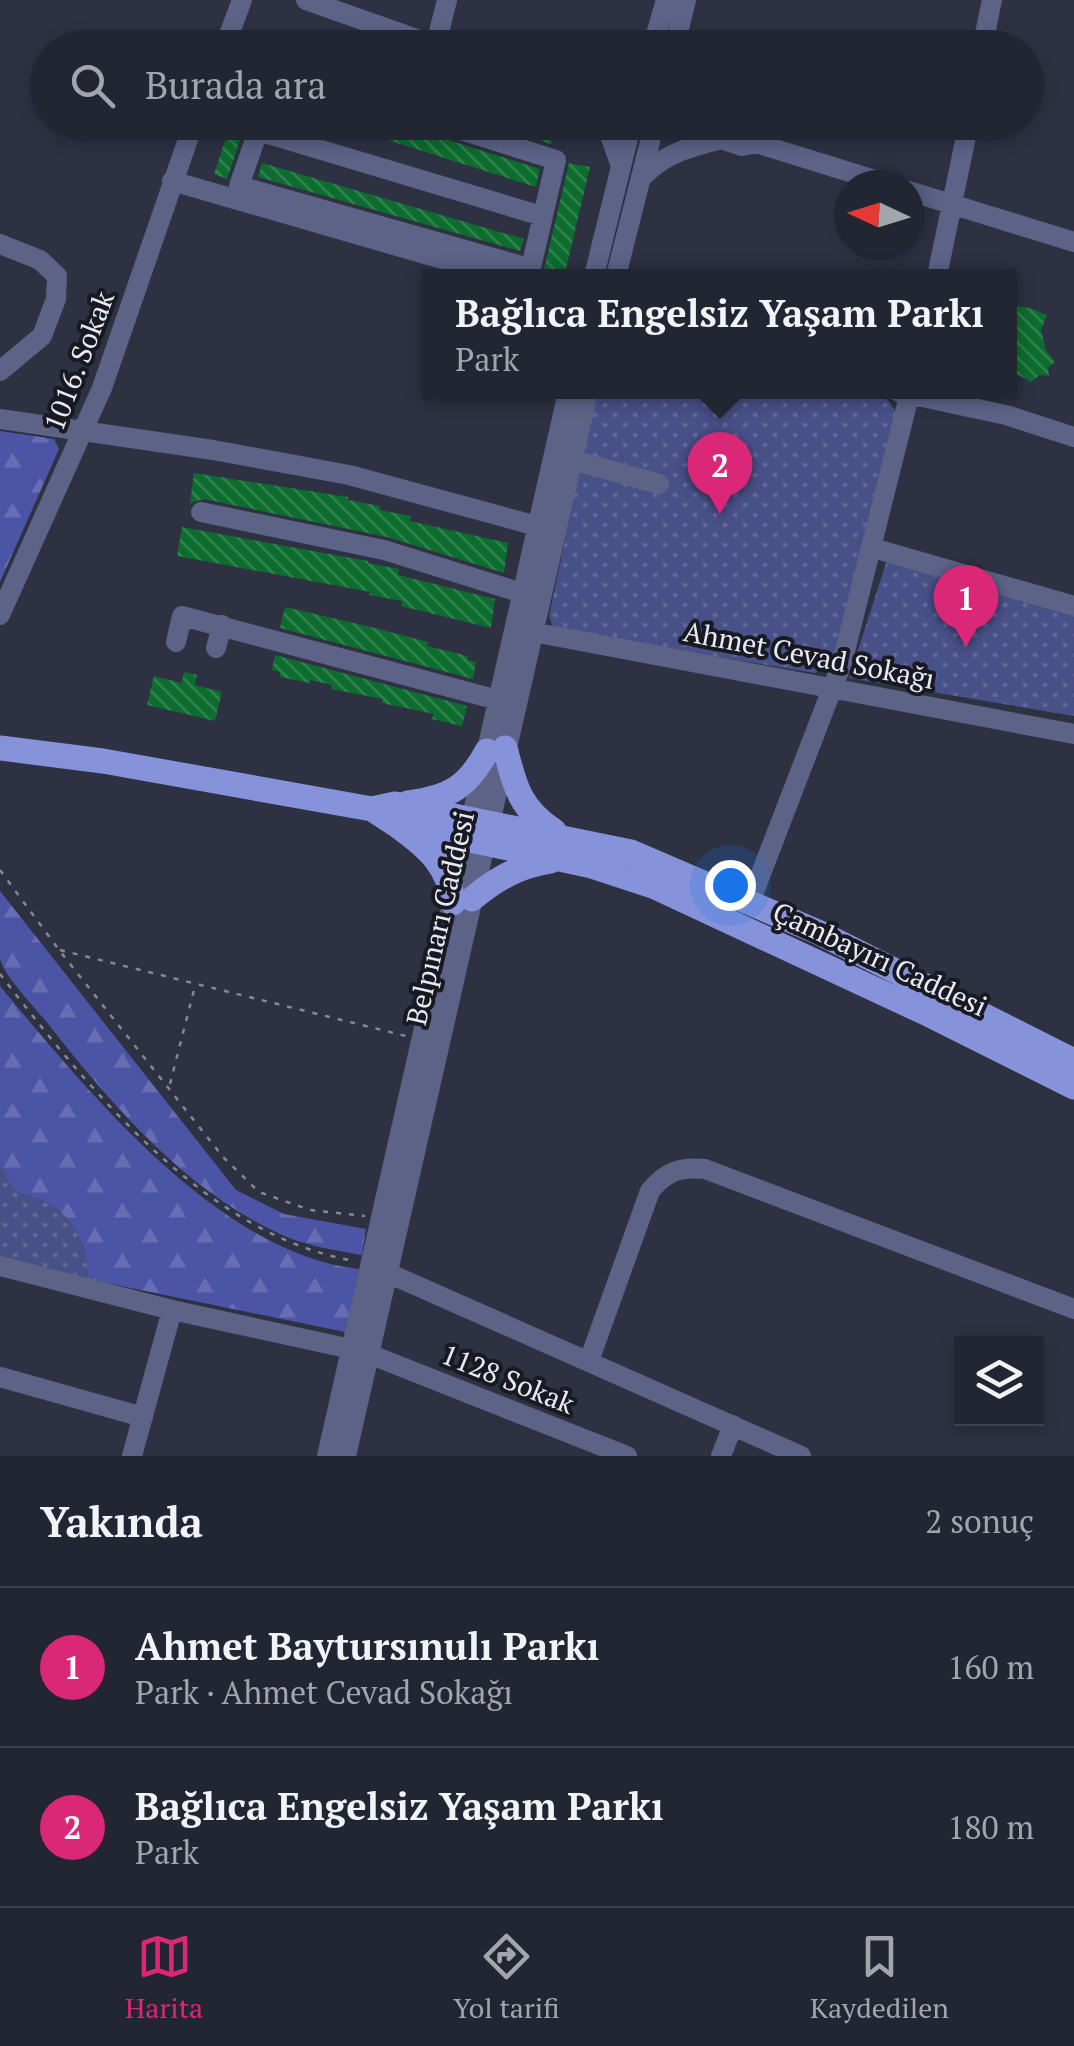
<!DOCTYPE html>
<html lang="tr">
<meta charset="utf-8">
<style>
:root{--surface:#222532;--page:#2e313e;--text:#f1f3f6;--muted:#a2a5ac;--line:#3f424d;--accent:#db2777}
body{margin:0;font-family:"PT Serif",serif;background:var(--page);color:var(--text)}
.controls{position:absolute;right:30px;bottom:30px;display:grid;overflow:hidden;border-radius:0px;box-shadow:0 5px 15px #0003}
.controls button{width:90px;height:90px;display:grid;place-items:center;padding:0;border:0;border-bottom:2px solid var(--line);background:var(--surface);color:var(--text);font:50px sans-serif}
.compass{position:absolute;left:834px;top:170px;width:90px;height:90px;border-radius:50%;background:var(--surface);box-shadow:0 5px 15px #0003;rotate:274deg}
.you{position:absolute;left:730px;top:885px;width:35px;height:35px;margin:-25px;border:8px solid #fff;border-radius:50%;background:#1a73e8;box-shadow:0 0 0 15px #1a73e833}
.badge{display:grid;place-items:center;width:65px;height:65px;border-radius:50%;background:var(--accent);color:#fff;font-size:32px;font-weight:700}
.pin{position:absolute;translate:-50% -82px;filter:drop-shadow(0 2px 5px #0008)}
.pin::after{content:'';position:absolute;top:52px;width:35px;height:30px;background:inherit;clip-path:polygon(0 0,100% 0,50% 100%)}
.popup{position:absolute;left:422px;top:269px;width:595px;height:130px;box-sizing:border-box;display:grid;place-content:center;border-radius:0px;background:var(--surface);filter:drop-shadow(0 2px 8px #0005);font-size:32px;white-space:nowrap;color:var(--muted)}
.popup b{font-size:38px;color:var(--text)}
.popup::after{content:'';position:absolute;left:50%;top:100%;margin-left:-20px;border:20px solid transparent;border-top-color:var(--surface)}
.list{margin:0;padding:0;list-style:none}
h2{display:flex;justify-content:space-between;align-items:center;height:130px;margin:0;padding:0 40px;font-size:42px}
h2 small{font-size:32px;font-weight:400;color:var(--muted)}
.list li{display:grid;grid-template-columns:65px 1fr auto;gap:30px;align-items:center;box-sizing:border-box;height:160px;padding:0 40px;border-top:2px solid var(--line)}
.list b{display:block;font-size:38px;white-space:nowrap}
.list p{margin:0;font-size:32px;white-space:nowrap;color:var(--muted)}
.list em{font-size:32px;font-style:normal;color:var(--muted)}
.icon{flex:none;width:55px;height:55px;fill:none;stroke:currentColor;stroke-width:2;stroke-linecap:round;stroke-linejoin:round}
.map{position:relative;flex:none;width:1074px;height:1456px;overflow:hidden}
.search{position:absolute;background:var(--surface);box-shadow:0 5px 15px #0003;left:30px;right:30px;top:30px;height:110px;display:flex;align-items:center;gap:25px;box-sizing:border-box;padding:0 35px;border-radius:55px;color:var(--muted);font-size:38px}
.sheet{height:450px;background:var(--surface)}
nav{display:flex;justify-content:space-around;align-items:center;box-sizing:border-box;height:140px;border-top:2px solid var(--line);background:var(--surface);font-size:28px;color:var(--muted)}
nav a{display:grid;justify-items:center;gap:5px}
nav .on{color:var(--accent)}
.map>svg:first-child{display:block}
.green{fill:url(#green-dots)}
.forest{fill:url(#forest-firs)}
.building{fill:url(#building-back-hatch)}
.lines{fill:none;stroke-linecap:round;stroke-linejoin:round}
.path{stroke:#858997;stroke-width:2.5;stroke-dasharray:5 8;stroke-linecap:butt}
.minor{stroke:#5c6387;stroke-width:20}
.major{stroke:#8693db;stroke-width:25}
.labels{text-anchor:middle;stroke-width:8;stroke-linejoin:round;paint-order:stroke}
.street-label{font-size:28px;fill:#e7e9f5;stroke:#181921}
</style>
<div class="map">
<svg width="1074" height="1456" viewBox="0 0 1074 1456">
<defs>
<pattern id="green-dots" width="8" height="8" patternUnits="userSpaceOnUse" patternTransform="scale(2.5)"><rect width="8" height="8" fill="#485088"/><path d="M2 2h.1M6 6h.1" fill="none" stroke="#626999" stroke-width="1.8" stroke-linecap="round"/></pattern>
<pattern id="forest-firs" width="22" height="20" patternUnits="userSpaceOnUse" patternTransform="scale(2.5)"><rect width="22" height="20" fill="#4c55a5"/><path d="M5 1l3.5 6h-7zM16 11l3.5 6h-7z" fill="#666db2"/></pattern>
<pattern id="building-back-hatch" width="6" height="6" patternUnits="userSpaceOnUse" patternTransform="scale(2.5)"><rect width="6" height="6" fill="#0d6d2f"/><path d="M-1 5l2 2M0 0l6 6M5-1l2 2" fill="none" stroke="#30824e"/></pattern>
</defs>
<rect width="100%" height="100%" fill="#2d3142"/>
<path class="green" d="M 596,392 L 859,392 L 888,400 L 896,412 L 833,662 L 815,673 L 554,630 L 549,616 Z
M 887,560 L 1074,616 L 1074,716 L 849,678 Z
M 0,1167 C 7,1175 10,1185 20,1192 C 28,1197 25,1192 35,1196 C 70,1211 90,1242 87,1279 L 0,1258 Z"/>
<path class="forest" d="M 0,431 L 54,439 L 59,449 L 0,582 Z
M 0,891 L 236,1190 L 284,1214 L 366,1229 L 362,1255 C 334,1250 306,1246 280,1234 C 184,1190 109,1102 45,1020 C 34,1007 3,974 0,959 C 0,938 0,912 0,891 Z
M 0,986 C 85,1088 218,1254 359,1269 L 345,1332 L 87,1279 C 90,1242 69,1210 34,1196 C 25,1193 28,1197 19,1192 C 9,1187 7,1174 0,1167 Z"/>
<path class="building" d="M 254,32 L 296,45 L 296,48 L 249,48 Z
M 231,122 L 246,122 L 227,179 L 214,174 Z
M 340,122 L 423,122 L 425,130 L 432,135 L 540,169 L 536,187 L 340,125 Z
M 483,122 L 557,122 L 551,144 Z
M 262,163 L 524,239 L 520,251 L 258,177 Z
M 569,163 L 590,167 L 566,269 L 563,269 L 561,276 L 551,276 L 543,274 Z
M 1013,306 L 1030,308 L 1047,315 L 1041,330 L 1046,350 L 1055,362 L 1048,368 L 1049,376 L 1040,375 L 1031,382 L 1010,370 Z
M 194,473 L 348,497 L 348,500 L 380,506 L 380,510 L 411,516 L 410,521 L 508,543 L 504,573 L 387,537 L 204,499 L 190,503 Z
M 182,527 L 368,561 L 368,563 L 399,569 L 398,575 L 495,599 L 491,628 L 401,606 L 402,601 L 369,595 L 370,592 L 177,556 Z
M 285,607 L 375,628 L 428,642 L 427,646 L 468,656 L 467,660 L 476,662 L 473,679 L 280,628 Z
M 275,655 L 467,706 L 462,726 L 432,719 L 434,714 L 382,703 L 383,699 L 331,689 L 332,685 L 310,680 L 310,683 L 280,677 L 280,672 L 272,670 Z
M 184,672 L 197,675 L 195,685 L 222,692 L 215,721 L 147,705 L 154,676 L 182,683 Z"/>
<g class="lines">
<path class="path" d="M 0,870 L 59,950 L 223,1157 L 259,1192 L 310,1210 L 365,1216
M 60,950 L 406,1036
M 0,974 C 88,1088 206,1236 355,1261
M 170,1084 L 195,986"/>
<path class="minor" d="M 306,0 L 442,48
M 436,44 L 447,0
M 436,44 L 478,48
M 224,48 L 242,0
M 652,48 L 666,0
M 674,48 L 686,0
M 982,48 L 992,0
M 261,122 L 239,186 L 529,268
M 436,122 L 556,160 L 529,276
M 605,122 L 620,163
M 670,122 L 742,146 L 756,143 L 891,185
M 717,122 L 745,131 L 756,143
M 258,131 L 542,216
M 642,177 C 665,153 690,147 722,139
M 172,181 L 501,276
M 909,191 L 1074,242
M 0,244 L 40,260 L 57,276 L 56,299 L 42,336 L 0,371
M 594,276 L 632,122
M 616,276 L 655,122
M 937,276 L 969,122
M 899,392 L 1006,415 L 1074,437
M 0,419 L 213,450 L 349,475 L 537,526
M 573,460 L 659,484
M 201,512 L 384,550 L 522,593
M 873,548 L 1074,606
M 0,615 L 102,388 L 194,122
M 533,632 L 1074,734
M 176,642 L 182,616 L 498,700
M 216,648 L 222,625
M 750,902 L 842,663 L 910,392
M 0,1266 L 172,1310 L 351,1349
M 388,1273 L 801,1456
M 369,1354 L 627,1456
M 589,1361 L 650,1191 C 666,1171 680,1167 705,1169 L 1074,1309
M 0,1377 L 143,1417
M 132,1456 L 172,1310
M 327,1456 L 568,392
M 346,1456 L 588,392
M 721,1456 L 733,1425"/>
<path class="major" d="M 0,748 L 103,761 L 372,809 L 395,804 L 631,852 L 820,933 L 1074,1061
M 505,748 C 515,786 519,808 554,831
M 408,803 C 449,798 468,787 487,751
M 372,809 L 395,824 L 592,866 L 653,886 L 930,1015 L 1074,1087
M 399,827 C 428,848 449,866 453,903
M 472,899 C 497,878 519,866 551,861"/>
</g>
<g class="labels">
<g class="street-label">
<text transform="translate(79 361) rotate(-69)" y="10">1016. Sokak</text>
<text transform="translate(809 655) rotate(11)" y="10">Ahmet Cevad Sokağı</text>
<text transform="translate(440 918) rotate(-77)" y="10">Belpınarı Caddesi</text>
<text transform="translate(880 959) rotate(25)" y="10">Çambayırı Caddesi</text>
<text transform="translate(508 1379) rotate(22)" y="10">1128 Sokak</text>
</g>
</g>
</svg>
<div class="controls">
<button><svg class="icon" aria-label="layers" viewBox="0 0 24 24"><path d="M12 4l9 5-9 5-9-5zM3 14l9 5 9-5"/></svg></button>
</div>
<svg class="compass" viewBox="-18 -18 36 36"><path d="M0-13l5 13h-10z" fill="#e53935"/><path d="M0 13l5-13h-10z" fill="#a2a5ac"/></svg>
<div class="you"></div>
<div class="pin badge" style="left:966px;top:647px">1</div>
<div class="pin badge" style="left:720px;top:514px">2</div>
<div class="popup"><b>Bağlıca Engelsiz Yaşam Parkı</b>Park</div>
<div class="search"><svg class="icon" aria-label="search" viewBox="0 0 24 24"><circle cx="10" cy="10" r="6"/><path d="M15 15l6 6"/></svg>Burada ara</div>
</div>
<section class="sheet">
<h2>Yakında<small>2 sonuç</small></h2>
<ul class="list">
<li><span class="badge">1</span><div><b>Ahmet Baytursınulı Parkı</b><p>Park · Ahmet Cevad Sokağı</p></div><em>160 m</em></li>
<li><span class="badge">2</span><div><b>Bağlıca Engelsiz Yaşam Parkı</b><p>Park</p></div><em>180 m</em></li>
</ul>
</section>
<nav>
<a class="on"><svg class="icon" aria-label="map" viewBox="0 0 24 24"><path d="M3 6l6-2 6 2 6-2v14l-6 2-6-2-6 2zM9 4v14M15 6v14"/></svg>Harita</a>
<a><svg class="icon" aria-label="directions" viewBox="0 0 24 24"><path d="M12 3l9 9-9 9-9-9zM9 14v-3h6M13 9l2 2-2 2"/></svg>Yol tarifi</a>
<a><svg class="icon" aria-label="saved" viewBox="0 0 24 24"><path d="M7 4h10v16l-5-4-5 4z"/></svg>Kaydedilen</a>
</nav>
